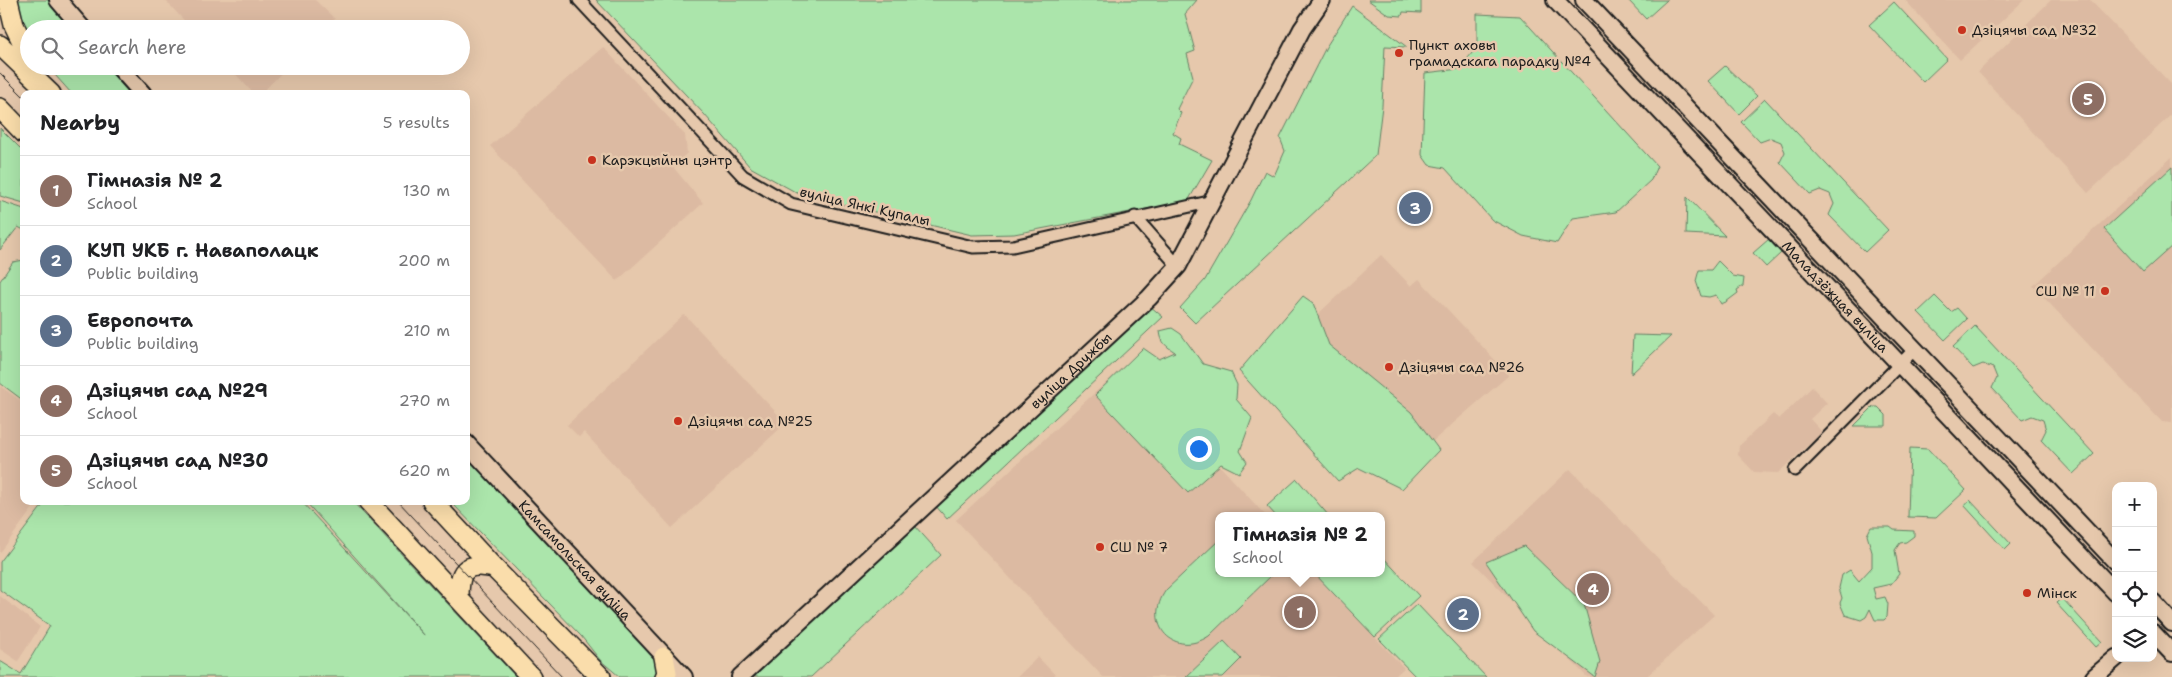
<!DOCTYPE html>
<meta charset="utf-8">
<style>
:root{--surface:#fff;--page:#f6f6f6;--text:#202124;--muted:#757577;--line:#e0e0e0;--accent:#db2777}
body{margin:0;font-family:"Shantell Sans",sans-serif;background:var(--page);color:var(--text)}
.controls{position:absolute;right:15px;bottom:15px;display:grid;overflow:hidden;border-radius:10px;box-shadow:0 5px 20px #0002}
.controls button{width:45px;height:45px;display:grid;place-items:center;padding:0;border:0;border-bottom:1px solid var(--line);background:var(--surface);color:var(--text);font:25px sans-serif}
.you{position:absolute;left:1198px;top:448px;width:18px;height:18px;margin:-12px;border:4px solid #fff;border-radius:50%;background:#1a73e8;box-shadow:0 0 0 8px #1a73e833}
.badge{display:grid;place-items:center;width:32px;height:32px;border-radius:50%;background:var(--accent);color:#fff;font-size:16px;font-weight:700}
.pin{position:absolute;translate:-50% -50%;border:2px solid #fff;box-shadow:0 1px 5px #0006}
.popup{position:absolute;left:1215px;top:512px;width:170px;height:65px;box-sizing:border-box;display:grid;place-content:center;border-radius:10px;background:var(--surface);filter:drop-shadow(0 1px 4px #0005);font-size:16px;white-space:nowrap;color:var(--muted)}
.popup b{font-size:19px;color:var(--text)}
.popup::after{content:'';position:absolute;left:50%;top:100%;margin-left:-10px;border:10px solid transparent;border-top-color:var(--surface)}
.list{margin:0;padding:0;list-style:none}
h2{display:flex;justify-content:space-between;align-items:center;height:65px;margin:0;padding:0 20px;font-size:21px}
h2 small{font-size:16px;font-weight:400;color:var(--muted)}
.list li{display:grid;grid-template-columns:32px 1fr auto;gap:15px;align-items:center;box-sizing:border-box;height:70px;padding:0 20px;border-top:1px solid var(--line)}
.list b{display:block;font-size:19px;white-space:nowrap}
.list p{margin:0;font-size:16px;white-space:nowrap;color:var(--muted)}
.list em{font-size:16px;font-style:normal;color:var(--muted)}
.icon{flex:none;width:28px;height:28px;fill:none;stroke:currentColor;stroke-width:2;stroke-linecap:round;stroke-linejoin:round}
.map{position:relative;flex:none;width:2172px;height:677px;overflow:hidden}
.search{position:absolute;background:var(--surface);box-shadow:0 5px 20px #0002;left:20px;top:20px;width:450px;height:55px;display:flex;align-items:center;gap:12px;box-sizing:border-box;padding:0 18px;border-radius:28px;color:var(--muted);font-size:19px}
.panel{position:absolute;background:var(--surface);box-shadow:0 5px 20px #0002;left:20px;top:90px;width:450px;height:415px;border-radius:10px}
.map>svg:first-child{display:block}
.built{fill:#dcbaa2}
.green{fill:#abe5ab;stroke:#648064}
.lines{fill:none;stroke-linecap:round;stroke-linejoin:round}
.street-casing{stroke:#1c1c1c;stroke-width:15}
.secondary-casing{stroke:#1c1c1c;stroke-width:20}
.primary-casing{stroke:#1c1c1c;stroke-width:22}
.street{stroke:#e6c8ac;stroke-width:11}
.secondary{stroke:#e6c8ac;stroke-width:16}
.primary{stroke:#faddab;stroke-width:19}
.tram{stroke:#1c1c1c;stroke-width:1}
.poi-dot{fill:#c8321e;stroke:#e6c8ac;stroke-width:2}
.labels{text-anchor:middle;stroke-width:5;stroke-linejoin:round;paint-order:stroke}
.poi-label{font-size:14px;fill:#1c1c1c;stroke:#e6c8ac;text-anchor:start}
.street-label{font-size:14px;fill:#1c1c1c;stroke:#e6c8ac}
</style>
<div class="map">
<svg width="2172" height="677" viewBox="0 0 2172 677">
<rect width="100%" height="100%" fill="#e6c8ac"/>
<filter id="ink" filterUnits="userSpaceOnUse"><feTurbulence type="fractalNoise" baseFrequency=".02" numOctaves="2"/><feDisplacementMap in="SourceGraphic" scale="10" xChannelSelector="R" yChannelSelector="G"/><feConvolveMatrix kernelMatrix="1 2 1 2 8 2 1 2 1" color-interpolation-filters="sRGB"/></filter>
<g filter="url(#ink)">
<path class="built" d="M 165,0 L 315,0 L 335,19 L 325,29 L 192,29 Z
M 1905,0 L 2024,0 L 1960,60 Z
M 2051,0 L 2090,0 L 2172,85 L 2172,114 L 2088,193 L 1978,72 Z
M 603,47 L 685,135 L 687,153 L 673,167 L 703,203 L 617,281 L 490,146 Z
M 228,66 L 288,66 L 261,94 L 254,94 Z
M 2172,157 L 2172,423 L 2162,422 L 2033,286 Z
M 1381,255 L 1411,286 L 1419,279 L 1509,375 L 1388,480 L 1270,359 Z
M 683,315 L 686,316 L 786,423 L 672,528 L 584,432 L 579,437 L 567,425 Z
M 1126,364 L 1266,516 L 1219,516 L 1219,573 L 1314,573 L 1404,668 L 1394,677 L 1103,677 L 956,520 Z
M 0,386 L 24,403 L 24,501 L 38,501 L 0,553 Z
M 1812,387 L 1827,403 L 1810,419 L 1822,432 L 1778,473 L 1754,472 L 1738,455 L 1739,446 L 1773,414 L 1779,419 Z
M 1570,469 L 1714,615 L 1646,677 L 1587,677 L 1473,562 Z
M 0,596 L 40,627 L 18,661 L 0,649 Z
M 1038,657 L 1057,677 L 1017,677 Z"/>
<path class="green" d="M 13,0 L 52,0 L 75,29 L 29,29 L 29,44 Z
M 596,0 L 1197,0 L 1185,14 L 1195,51 L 1187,54 L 1193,77 L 1177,109 L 1181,113 L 1173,133 L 1181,138 L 1179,144 L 1212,160 L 1188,201 L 1014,234 L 972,235 L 799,194 L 750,167 L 704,114 Z
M 1368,0 L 1421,0 L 1421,13 L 1403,12 L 1402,16 L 1389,15 Z
M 1628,0 L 1667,0 L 1646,19 Z
M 1894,2 L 1947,59 L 1923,82 L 1869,25 Z
M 1352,6 L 1407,47 L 1385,46 L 1382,106 L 1376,155 L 1195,323 L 1180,308 L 1205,280 L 1251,200 L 1265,171 L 1274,176 L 1285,151 L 1280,138 L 1326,47 Z
M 1477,14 L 1520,16 L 1657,166 L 1651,180 L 1616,212 L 1573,218 L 1557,243 L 1523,236 L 1492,220 L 1445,168 L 1429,165 L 1422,155 L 1425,73 L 1459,69 L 1477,47 Z
M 47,66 L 110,66 L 136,94 L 72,94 Z
M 1725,66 L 1757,96 L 1739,114 L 1708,81 Z
M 1765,99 L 1888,230 L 1865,252 L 1829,215 L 1834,204 L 1830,194 L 1820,190 L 1810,194 L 1780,162 L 1785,152 L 1781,142 L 1771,138 L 1760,142 L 1741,122 Z
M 0,128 L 24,152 L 24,203 L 0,196 Z
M 2172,167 L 2172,246 L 2143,272 L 2104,229 Z
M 1687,197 L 1725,236 L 1686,234 Z
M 0,201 L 24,209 L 24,230 L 18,227 L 0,250 Z
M 1769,239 L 1775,239 L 1781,246 L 1781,253 L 1766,267 L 1753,253 Z
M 24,260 L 24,401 L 0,383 L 0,281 L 13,262 Z
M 1718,261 L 1733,276 L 1744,278 L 1743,286 L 1737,290 L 1738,293 L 1726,302 L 1721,304 L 1716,295 L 1709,297 L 1701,296 L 1696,281 L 1699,270 L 1711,270 Z
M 1303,296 L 1313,303 L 1329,345 L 1411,412 L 1439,450 L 1402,489 L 1359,468 L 1338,481 L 1239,371 Z
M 1935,296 L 1951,312 L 1957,308 L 1967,319 L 1945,340 L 1918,312 Z
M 1150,306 L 1163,317 L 947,519 L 935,505 Z
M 1975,326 L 2094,454 L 2073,474 L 2041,440 L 2046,430 L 2043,420 L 2032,416 L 2022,420 L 1992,388 L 1997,378 L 1993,368 L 1983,364 L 1973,368 L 1953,347 Z
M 1172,328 L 1181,334 L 1203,364 L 1231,372 L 1237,385 L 1236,399 L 1252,418 L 1240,451 L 1247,462 L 1239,473 L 1221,464 L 1188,493 L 1095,395 L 1143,348 L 1159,359 L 1175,352 C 1166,346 1161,343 1160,331 Z
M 1633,335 L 1671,336 L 1631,374 Z
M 1873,407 L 1878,407 L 1886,415 L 1886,426 L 1854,426 Z
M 1910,448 L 1928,449 L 1966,490 L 1936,518 L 1908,517 Z
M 466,455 L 658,659 L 661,667 L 656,677 L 620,677 L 600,660 L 581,636 L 450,501 L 466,501 Z
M 1297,479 L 1329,516 L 1276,516 L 1267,506 Z
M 1970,500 L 2011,544 L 2005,550 L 1964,505 Z
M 46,501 L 301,501 L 425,636 L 305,501 L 352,501 L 516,677 L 0,677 L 0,661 L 21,674 L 50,626 L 0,590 L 0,562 Z
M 914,525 L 941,555 L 811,677 L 749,677 Z
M 1871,527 L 1890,527 L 1894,530 L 1914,531 L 1914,536 L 1906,542 L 1900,543 L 1895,550 L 1899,574 L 1891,584 L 1873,588 L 1876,599 L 1885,597 L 1888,604 L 1887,617 L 1884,620 L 1875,620 L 1870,609 L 1866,617 L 1861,620 L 1845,615 L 1840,603 L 1842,598 L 1839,588 L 1842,575 L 1850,570 L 1859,581 L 1872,567 L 1872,552 L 1867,535 Z
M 1219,540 L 1219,573 L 1274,573 L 1209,636 C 1174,659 1142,624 1166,590 Z
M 1524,546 L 1584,604 L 1600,662 L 1595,677 L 1533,631 L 1486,562 Z
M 1381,555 L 1419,596 L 1375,637 L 1314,573 L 1381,573 Z
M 2062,598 L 2102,642 L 2096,647 L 2056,603 Z
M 1417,604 L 1486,677 L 1416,677 L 1379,639 Z
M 1224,641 L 1241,659 L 1223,677 L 1186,677 Z"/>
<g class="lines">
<g class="street-casing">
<path id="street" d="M 579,0 L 743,176 L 791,204 L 973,247 L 1013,246 L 1213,201
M 1135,217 L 1178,266
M 1795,470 L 1915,349"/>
</g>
<g class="secondary-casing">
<g id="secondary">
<path d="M 58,0 L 83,29"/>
<path id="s1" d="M 1555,0 L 2116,593"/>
<path d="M 1584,0 L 2116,562"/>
<path d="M 118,66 L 143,94"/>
<path id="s2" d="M 466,443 L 684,677"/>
<path d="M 2153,602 L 2172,623"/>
<path d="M 2153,633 L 2172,653"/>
<path id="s3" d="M 740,677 L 1149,298 L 1178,266 L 1302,29 L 1322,0"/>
<path d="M 2094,677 L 2116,658"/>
</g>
</g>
<g class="primary-casing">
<path id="primary" d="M 8,0 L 14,25 L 29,56
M 0,45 L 51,94
M 0,108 L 24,133
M 368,501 L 531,677
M 432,501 L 494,568 L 601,677
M 459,599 C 459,570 464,562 494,568
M 664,657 L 667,673 L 665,677"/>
</g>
<use href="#street" class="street"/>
<use href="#secondary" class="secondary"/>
<use href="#primary" class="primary"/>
<path class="tram" d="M 0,73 L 24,97
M 398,501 L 562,677"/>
</g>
</g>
<g class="poi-dot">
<circle cx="1962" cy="30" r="5"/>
<circle cx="1399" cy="53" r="5"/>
<circle cx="592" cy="160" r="5"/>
<circle cx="2105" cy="291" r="5"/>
<circle cx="1389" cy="367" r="5"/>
<circle cx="678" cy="421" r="5"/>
<circle cx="1100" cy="547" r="5"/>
<circle cx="2027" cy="593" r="5"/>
</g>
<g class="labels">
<g class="poi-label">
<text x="1972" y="35">Дзіцячы сад №32</text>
<text x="1409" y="50">Пункт аховы<tspan x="1409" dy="16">грамадскага парадку №4</tspan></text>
<text x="602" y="165">Карэкцыйны цэнтр</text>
<text x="2095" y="296" text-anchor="end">СШ № 11</text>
<text x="1399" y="372">Дзіцячы сад №26</text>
<text x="688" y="426">Дзіцячы сад №25</text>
<text x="1110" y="552">СШ № 7</text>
<text x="2037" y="598">Мінск</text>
</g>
<g class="street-label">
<text transform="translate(865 206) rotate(13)" y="5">вуліца Янкі Купалы</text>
<text dy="5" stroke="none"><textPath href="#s1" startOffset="408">Маладзёжная вуліца</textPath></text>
<text dy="5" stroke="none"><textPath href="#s3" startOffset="451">вуліца Дружбы</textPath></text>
<text dy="5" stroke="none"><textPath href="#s2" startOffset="160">Камсамольская вуліца</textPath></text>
</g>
</g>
</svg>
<div class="controls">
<button>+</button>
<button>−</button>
<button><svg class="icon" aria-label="locate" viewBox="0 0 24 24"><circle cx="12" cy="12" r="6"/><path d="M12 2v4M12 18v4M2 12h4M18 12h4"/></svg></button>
<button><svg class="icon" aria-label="layers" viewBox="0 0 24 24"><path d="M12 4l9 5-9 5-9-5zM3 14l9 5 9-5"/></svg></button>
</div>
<div class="you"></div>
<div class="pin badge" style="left:1300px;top:612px;background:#8d6e63">1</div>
<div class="popup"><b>Гімназія № 2</b>School</div>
<div class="pin badge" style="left:1463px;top:614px;background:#5c6f8a">2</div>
<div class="pin badge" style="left:1415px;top:208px;background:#5c6f8a">3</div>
<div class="pin badge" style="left:1593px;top:589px;background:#8d6e63">4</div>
<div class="pin badge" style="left:2088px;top:99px;background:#8d6e63">5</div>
<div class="search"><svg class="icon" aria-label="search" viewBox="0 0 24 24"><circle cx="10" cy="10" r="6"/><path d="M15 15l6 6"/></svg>Search here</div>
<section class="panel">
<h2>Nearby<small>5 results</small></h2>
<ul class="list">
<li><span class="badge" style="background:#8d6e63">1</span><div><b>Гімназія № 2</b><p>School</p></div><em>130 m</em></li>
<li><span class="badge" style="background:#5c6f8a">2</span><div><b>КУП УКБ г. Наваполацк</b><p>Public building</p></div><em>200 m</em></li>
<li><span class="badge" style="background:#5c6f8a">3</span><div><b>Европочта</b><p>Public building</p></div><em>210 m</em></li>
<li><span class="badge" style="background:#8d6e63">4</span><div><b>Дзіцячы сад №29</b><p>School</p></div><em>270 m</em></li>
<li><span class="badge" style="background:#8d6e63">5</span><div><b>Дзіцячы сад №30</b><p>School</p></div><em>620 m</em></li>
</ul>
</section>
</div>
